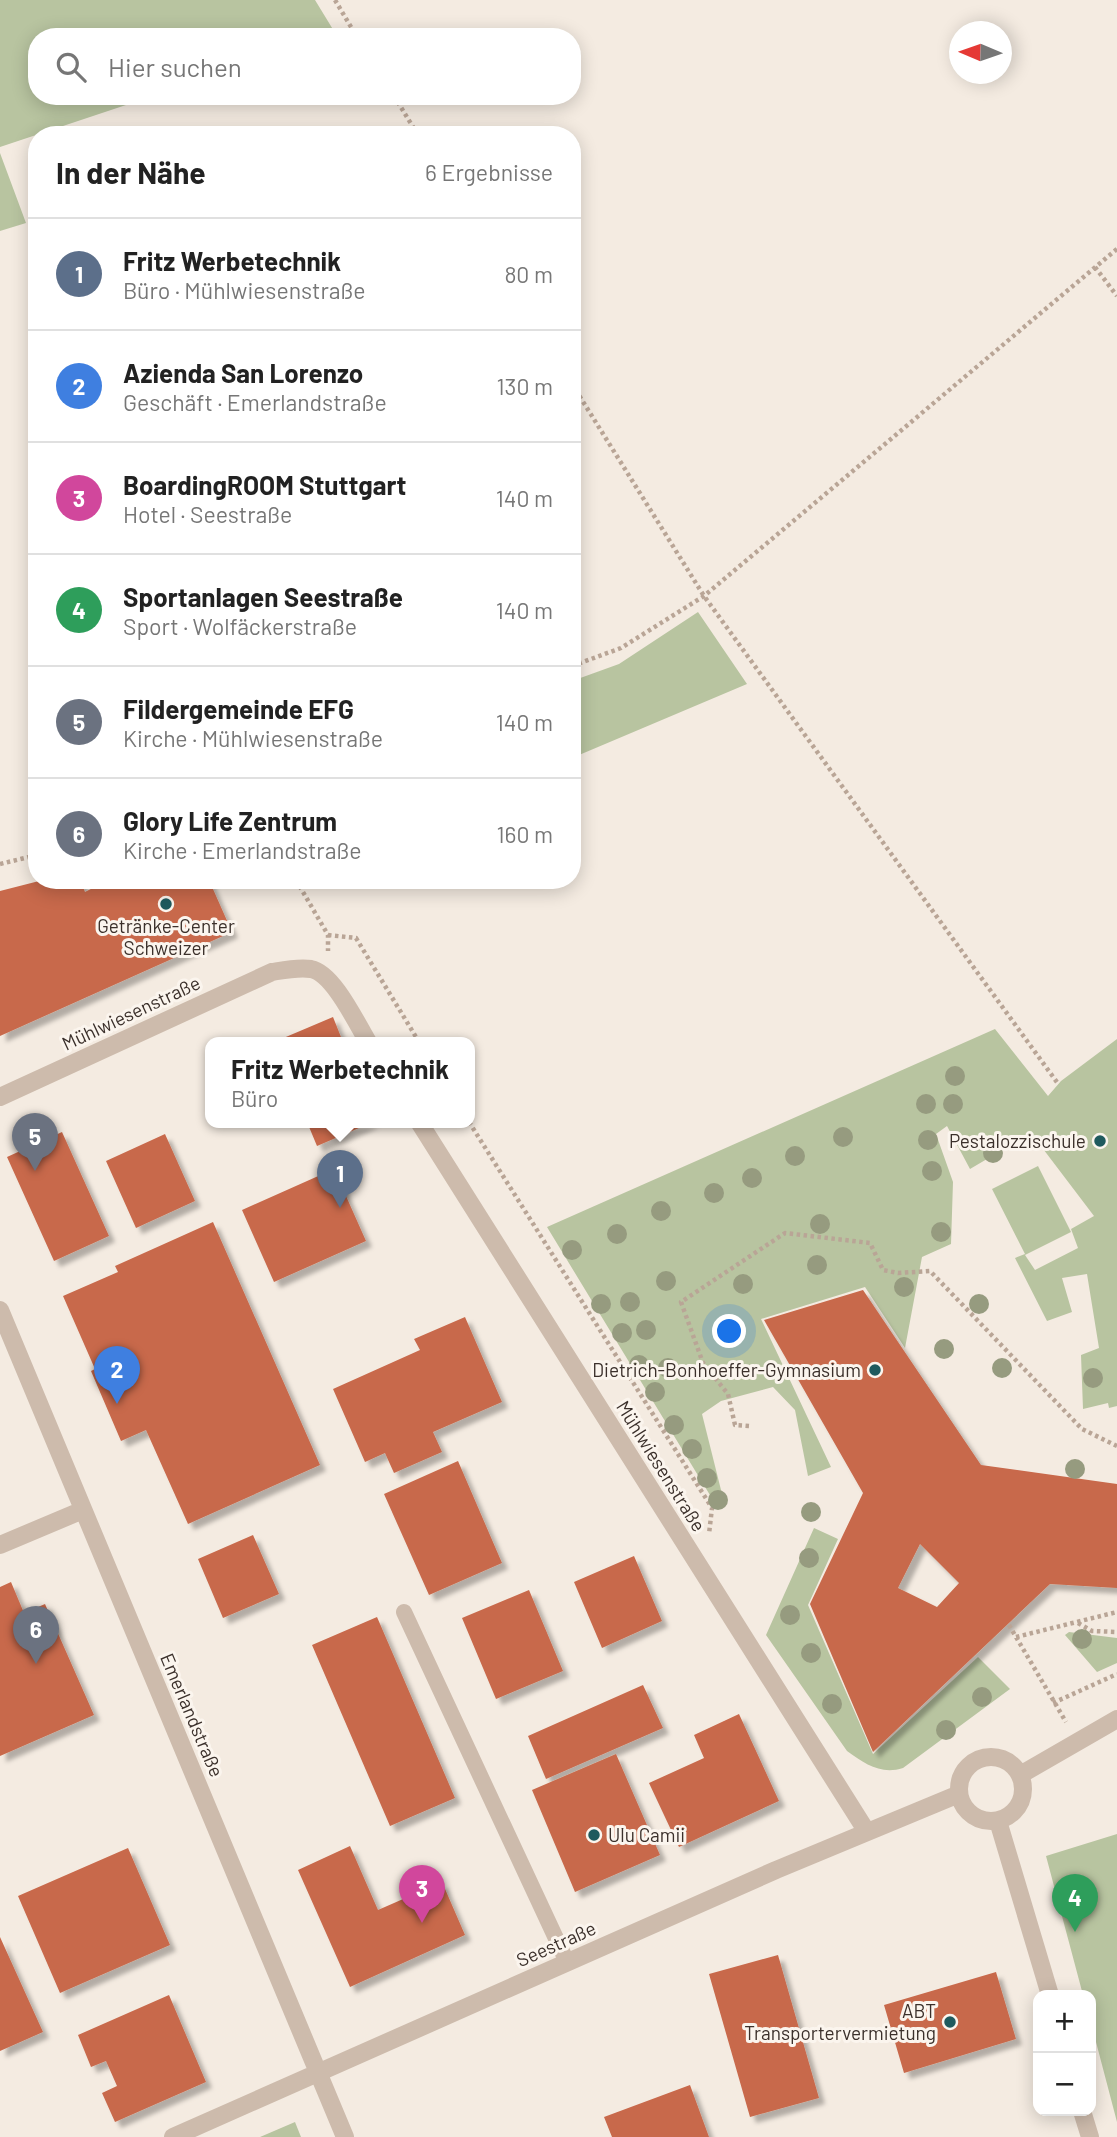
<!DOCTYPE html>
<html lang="de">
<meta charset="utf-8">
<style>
:root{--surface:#fff;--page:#f6f6f6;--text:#222;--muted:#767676;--line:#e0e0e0;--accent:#1f5a5e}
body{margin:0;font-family:Barlow,sans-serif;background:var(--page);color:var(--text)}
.controls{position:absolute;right:21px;bottom:21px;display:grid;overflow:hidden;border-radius:14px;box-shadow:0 4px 18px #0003}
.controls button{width:63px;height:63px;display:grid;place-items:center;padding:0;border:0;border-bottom:2px solid var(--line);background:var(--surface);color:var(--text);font:35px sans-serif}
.compass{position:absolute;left:949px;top:21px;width:63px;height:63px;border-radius:50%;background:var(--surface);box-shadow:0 4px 18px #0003;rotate:272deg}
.you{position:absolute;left:730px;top:1332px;width:24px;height:24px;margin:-18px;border:5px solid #fff;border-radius:50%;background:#1a73e8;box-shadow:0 0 0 10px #1a73e833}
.badge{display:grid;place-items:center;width:46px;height:46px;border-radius:50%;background:var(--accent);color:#fff;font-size:23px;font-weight:700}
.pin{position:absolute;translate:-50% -58px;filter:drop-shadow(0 2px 4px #0008)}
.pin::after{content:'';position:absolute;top:37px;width:24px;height:21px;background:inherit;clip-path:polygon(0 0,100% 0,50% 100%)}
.popup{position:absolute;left:205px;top:1037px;width:270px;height:91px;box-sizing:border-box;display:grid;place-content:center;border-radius:14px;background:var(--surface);filter:drop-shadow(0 2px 5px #0005);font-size:23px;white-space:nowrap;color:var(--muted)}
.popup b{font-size:26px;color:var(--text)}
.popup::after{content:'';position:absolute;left:50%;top:100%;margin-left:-14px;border:14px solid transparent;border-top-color:var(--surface)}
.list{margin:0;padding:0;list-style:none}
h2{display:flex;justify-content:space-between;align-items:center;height:91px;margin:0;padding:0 28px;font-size:30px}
h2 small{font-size:23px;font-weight:400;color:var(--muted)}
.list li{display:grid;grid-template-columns:46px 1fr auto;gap:21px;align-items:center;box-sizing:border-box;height:112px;padding:0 28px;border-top:2px solid var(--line)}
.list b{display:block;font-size:26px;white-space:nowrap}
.list p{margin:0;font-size:23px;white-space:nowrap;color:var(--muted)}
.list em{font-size:23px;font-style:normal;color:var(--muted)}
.icon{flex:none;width:38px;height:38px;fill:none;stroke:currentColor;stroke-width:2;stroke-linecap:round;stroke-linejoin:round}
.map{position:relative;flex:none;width:1117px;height:2137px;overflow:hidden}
.search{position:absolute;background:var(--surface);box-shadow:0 4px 18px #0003;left:28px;top:28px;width:553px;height:77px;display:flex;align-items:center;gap:18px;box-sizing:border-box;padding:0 24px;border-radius:28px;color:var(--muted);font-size:26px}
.panel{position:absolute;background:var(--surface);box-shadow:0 4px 18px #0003;left:28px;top:126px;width:553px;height:763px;border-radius:28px}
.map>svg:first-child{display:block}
.green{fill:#b8c4a0}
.building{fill:#c8694b;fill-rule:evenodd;filter:url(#shadow)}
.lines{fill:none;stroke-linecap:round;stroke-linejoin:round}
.path{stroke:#b9a596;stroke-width:4.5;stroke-dasharray:3.5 3.5;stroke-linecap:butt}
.lane{stroke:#cdbbac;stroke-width:16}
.street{stroke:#cdbbac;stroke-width:18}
.tree{fill:#969b7f}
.poi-dot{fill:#1f5a5e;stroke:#fbf5ee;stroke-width:2.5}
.labels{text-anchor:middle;stroke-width:6;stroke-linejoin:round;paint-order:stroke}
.poi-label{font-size:19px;fill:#3b302b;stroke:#fbf5ee;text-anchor:end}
.street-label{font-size:19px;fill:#3b302b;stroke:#fbf5ee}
</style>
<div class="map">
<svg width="1117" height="2137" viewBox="0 0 1117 2137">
<defs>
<filter id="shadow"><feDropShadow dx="6" dy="6" stdDeviation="2" flood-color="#0004"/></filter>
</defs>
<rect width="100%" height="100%" fill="#f4ebe1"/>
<path class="green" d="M 0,0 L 315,0 L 337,36 L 37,37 L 37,96 L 153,96 L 0,147 Z
M 0,153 L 26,223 L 0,231 Z
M 698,612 L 747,684 L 572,758 L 572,681 L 619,664 Z
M 995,1029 L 1048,1096 L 1061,1081 L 1117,1039 L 1117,1406 L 1109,1408 L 1108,1403 L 1083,1409 L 1081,1355 L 1099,1348 L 1087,1274 L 1062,1278 L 1072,1312 L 1047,1321 L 1015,1258 L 1025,1254 L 992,1189 L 1038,1166 L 1071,1232 L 1025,1255 L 1035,1270 L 1078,1248 L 1071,1229 L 1094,1216 L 1031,1133 L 970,1169 L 947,1126 L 936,1134 L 953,1182 L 951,1244 L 922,1257 L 905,1348 L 865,1287 L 761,1319 L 831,1467 L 808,1476 L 795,1410 L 773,1387 L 721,1401 L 702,1414 L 724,1502 L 716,1505 L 547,1227 Z
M 814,1528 L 838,1539 L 808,1605 L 873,1754 L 978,1657 L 1010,1689 L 903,1768 C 881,1775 865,1764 847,1751 L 766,1635 Z
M 1069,1632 L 1117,1638 L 1117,1663 L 1097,1672 L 1065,1635 Z
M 1117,1834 L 1117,2122 L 1091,2023 L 1091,1995 L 1083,1995 L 1046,1856 Z
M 295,2122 L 301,2137 L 260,2137 Z"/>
<path class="building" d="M 43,880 L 80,880 L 85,892 L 108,880 L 209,880 L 232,932 L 0,1036 L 0,891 Z
M 333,1017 L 343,1042 L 274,1042 Z
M 307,1122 L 373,1122 L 317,1146 Z
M 62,1132 L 109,1236 L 54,1261 L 7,1157 Z
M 165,1134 L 195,1201 L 136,1228 L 106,1161 Z
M 334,1169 L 366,1241 L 274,1282 L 242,1210 Z
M 213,1222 L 320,1465 L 188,1524 L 146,1430 L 121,1441 L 91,1371 L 95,1369 L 63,1296 L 118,1272 L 115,1266 Z
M 863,1290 L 981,1465 L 1117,1484 L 1117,1588 L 1050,1584 L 873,1752 L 810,1604 L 863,1493 L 764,1320 ZM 920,1544 L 959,1583 L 937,1607 L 898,1588 Z
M 465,1317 L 502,1402 L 433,1432 L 442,1452 L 394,1473 L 385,1453 L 365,1462 L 333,1389 L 420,1350 L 414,1339 Z
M 458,1461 L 502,1563 L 429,1595 L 384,1494 Z
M 253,1535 L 279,1594 L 223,1618 L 198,1559 Z
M 634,1556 L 662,1621 L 602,1648 L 574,1582 Z
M 11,1582 L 24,1613 L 45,1604 L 94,1715 L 0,1756 L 0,1587 Z
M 529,1590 L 563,1671 L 496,1699 L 462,1618 Z
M 377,1617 L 455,1798 L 390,1826 L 312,1645 Z
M 643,1685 L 663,1728 L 546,1779 L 528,1736 Z
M 739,1714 L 779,1801 L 679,1847 L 649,1783 L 704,1758 L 694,1735 Z
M 616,1754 L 660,1855 L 575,1892 L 532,1790 Z
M 350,1846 L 378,1910 L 442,1882 L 465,1935 L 350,1987 L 298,1870 Z
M 128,1848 L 170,1945 L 60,1993 L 18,1896 Z
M 0,1937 L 43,2032 L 0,2051 Z
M 778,1955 L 819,2098 L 750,2117 L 709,1974 Z
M 996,1972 L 1016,2039 L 904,2073 L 884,2005 Z
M 169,1995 L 206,2082 L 115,2122 L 102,2093 L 117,2086 L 106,2061 L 91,2067 L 78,2035 Z
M 690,2085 L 709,2137 L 612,2137 L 604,2117 Z"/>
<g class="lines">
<path class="path" d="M 335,0 L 357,37
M 394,96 L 418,135
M 1095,267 L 1117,296
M 572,384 L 704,596 L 1059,1085
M 572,666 L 621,648 L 704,596 L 1117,249
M 0,864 L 37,855
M 296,880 L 328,935 L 328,951
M 328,935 L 356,938 L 419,1042
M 469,1122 L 712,1508 L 709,1534
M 749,1426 L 735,1425 L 728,1394 L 703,1363 L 681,1302 L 785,1233 L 870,1243 L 883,1270 L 898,1273 L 930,1271 L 1082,1429 L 1117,1446
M 1078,1623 L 1092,1631 L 1117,1632
M 1009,1625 L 1066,1722
M 1016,1637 L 1117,1612
M 1053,1703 L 1117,1674"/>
<path class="lane" d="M 404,1612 L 567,1962"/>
<path class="street" d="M 0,1097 L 272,972 C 284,970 298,967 311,969 C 333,973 356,1022 368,1042
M 419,1122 L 867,1832
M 0,1310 L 345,2137
M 0,1545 L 83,1510
M959 1789a32 32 0 1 1 64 0a32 32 0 1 1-64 0Z
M 1020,1775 L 1117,1719
M 998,1821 L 1050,1995
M 1082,2111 L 1090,2137
M 173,2137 L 776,1870 L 959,1794"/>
</g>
<g class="tree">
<circle cx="955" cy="1076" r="10"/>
<circle cx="926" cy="1104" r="10"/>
<circle cx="953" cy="1104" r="10"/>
<circle cx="843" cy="1137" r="10"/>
<circle cx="928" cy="1140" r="10"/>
<circle cx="993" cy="1153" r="10"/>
<circle cx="795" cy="1156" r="10"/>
<circle cx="932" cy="1171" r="10"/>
<circle cx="752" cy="1178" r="10"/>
<circle cx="714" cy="1193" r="10"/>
<circle cx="661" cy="1211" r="10"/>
<circle cx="820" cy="1224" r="10"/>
<circle cx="941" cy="1232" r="10"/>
<circle cx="617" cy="1234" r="10"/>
<circle cx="572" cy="1250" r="10"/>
<circle cx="817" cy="1265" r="10"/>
<circle cx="666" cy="1281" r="10"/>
<circle cx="743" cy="1284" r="10"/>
<circle cx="904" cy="1287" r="10"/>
<circle cx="630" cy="1302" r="10"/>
<circle cx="601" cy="1304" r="10"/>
<circle cx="979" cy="1304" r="10"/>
<circle cx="646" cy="1330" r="10"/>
<circle cx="622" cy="1333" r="10"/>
<circle cx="944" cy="1349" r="10"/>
<circle cx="639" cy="1365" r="10"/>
<circle cx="668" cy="1368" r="10"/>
<circle cx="1002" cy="1368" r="10"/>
<circle cx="1093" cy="1378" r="10"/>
<circle cx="655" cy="1392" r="10"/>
<circle cx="674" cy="1425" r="10"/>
<circle cx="692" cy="1449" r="10"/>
<circle cx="1075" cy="1469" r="10"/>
<circle cx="707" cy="1478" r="10"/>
<circle cx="718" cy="1500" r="10"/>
<circle cx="811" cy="1512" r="10"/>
<circle cx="809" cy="1558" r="10"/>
<circle cx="790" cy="1615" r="10"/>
<circle cx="1082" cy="1639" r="10"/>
<circle cx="811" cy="1653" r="10"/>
<circle cx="982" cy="1697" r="10"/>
<circle cx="832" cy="1704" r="10"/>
<circle cx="946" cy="1730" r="10"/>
</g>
<g class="poi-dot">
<circle cx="166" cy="904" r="7"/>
<circle cx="1100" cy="1141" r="7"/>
<circle cx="875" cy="1370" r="7"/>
<circle cx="594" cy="1835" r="7"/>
<circle cx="950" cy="2022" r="7"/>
</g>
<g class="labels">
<g class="poi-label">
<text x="166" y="933" text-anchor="middle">Getränke-Center<tspan x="166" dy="22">Schweizer</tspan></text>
<text x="1086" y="1148">Pestalozzischule</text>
<text x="861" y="1377">Dietrich-Bonhoeffer-Gymnasium</text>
<text x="608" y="1842" text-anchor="start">Ulu Camii</text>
<text x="936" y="2018">ABT<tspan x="936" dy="22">Transportervermietung</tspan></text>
</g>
<g class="street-label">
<text transform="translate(131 1013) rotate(-25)" y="7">Mühlwiesenstraße</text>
<text transform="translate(661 1466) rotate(58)" y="7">Mühlwiesenstraße</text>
<text transform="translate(192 1715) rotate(67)" y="7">Emerlandstraße</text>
<text transform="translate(556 1944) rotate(-24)" y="7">Seestraße</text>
</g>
</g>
</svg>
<div class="controls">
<button>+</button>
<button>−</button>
</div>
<svg class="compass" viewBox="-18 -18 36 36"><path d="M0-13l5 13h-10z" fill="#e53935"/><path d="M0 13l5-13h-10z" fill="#767676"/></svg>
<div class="you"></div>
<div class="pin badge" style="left:340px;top:1208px;background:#5c6f8a">1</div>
<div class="popup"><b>Fritz Werbetechnik</b>Büro</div>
<div class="pin badge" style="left:117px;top:1404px;background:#3f7fe0">2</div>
<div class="pin badge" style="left:422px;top:1923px;background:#d1479c">3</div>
<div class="pin badge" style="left:1075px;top:1932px;background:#2e9e5b">4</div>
<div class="pin badge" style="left:35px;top:1171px;background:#6b7280">5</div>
<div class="pin badge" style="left:36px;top:1664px;background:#6b7280">6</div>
<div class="search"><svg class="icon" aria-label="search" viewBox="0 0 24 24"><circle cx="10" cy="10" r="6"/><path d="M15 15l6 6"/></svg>Hier suchen</div>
<section class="panel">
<h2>In der Nähe<small>6 Ergebnisse</small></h2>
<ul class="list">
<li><span class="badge" style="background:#5c6f8a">1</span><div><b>Fritz Werbetechnik</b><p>Büro · Mühlwiesenstraße</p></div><em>80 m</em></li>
<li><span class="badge" style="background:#3f7fe0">2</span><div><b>Azienda San Lorenzo</b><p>Geschäft · Emerlandstraße</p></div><em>130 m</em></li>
<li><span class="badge" style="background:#d1479c">3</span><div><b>BoardingROOM Stuttgart</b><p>Hotel · Seestraße</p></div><em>140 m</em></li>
<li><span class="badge" style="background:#2e9e5b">4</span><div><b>Sportanlagen Seestraße</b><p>Sport · Wolfäckerstraße</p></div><em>140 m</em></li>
<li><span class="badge" style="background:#6b7280">5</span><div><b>Fildergemeinde EFG</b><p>Kirche · Mühlwiesenstraße</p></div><em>140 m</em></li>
<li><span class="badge" style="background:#6b7280">6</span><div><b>Glory Life Zentrum</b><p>Kirche · Emerlandstraße</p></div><em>160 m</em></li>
</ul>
</section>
</div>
